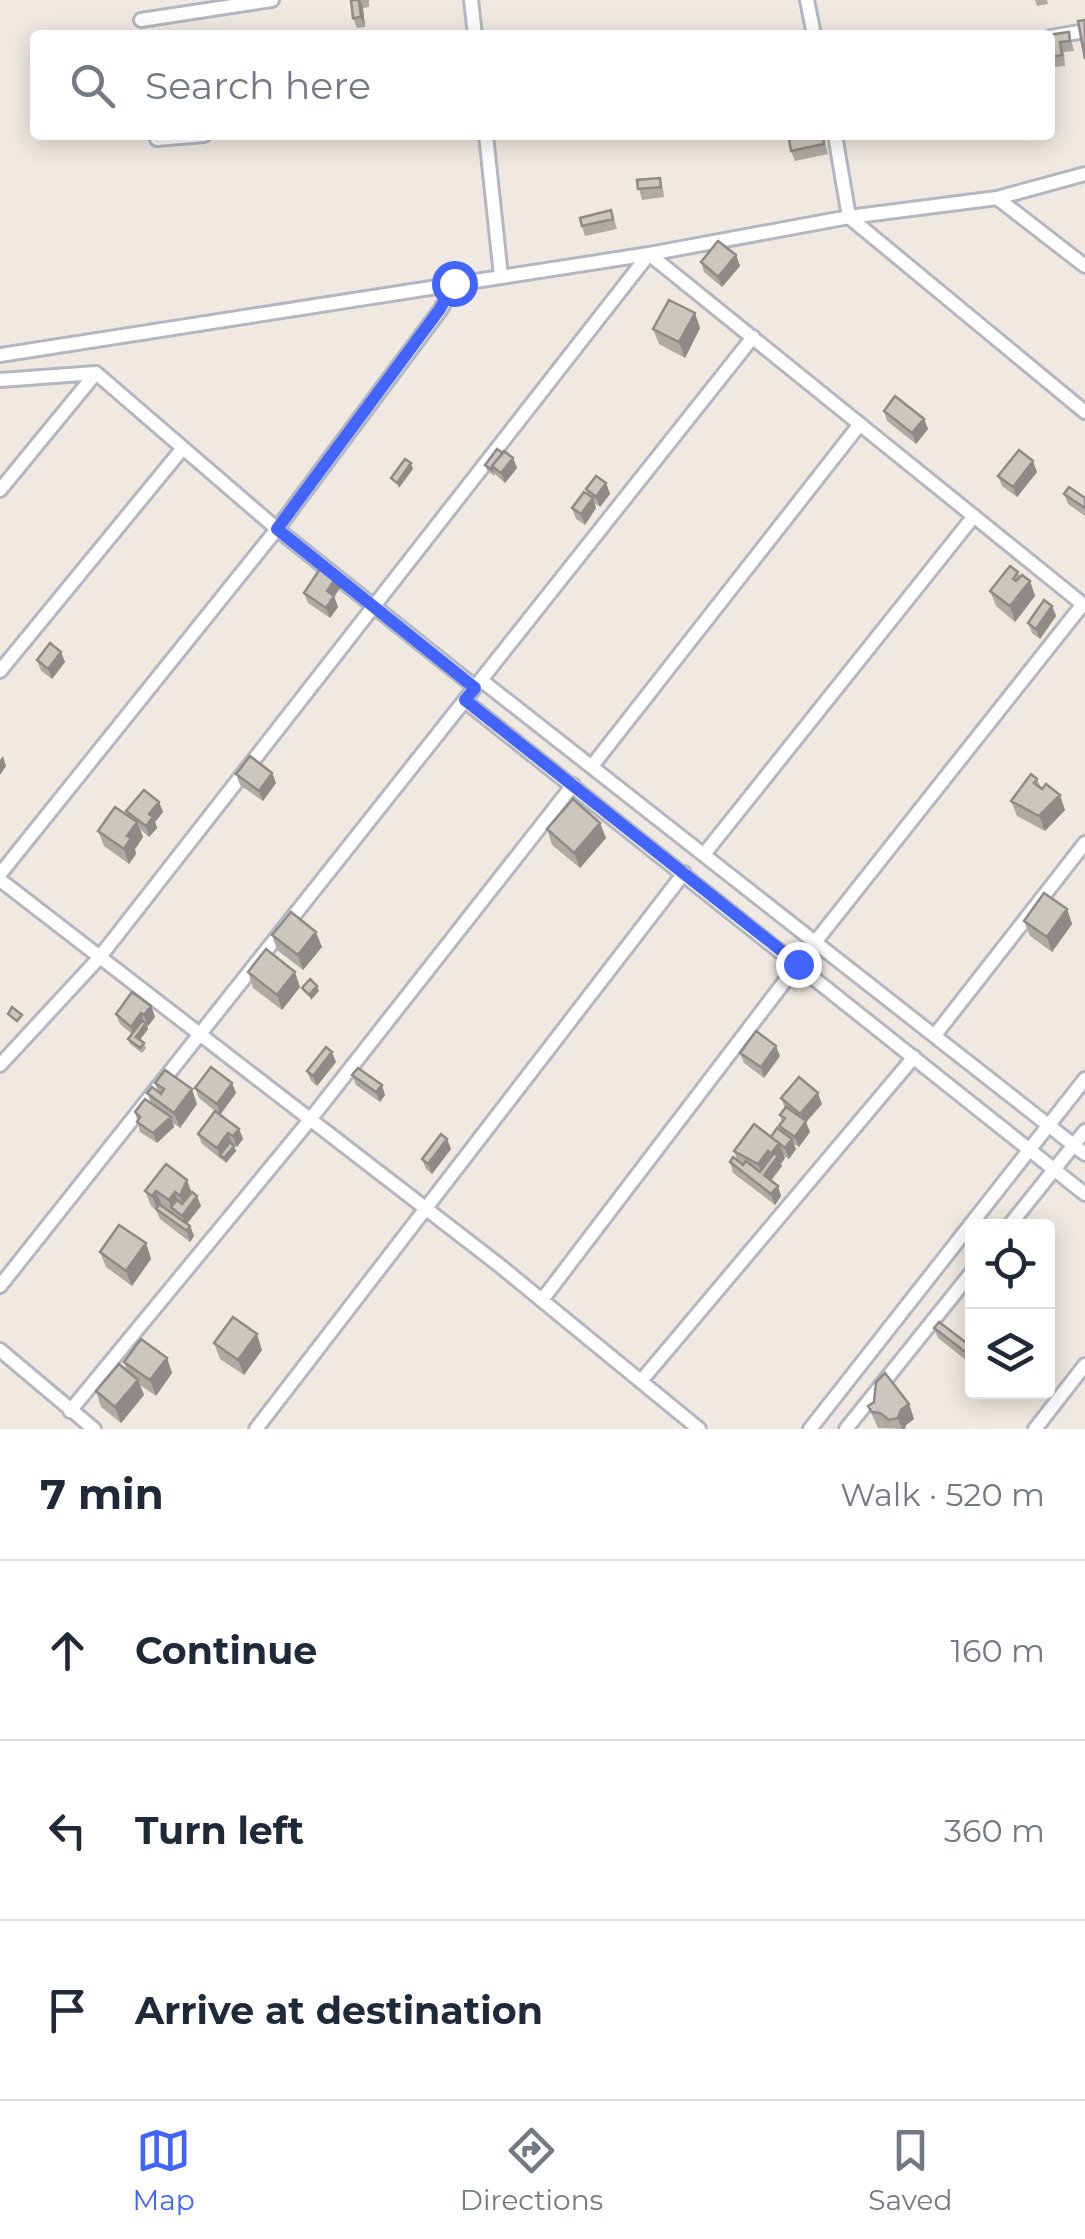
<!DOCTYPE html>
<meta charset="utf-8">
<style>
:root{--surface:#fff;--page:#f2f2f3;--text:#1f2937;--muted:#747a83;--line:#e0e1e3;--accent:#4264fb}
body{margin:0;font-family:Montserrat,sans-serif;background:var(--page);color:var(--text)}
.controls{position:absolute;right:30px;bottom:30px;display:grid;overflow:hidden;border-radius:10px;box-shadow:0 5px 25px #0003}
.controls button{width:90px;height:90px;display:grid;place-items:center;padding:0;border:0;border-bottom:2px solid var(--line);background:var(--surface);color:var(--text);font:50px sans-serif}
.stop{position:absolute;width:30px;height:30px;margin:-22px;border:8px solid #4264fb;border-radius:50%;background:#fff}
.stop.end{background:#4264fb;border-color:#fff;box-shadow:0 2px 10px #0008}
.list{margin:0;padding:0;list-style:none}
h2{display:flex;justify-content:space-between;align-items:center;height:130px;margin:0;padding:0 40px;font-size:42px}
h2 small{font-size:32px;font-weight:400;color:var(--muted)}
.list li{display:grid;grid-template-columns:65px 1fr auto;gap:30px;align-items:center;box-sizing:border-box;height:180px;padding:0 40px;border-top:2px solid var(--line)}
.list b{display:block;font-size:38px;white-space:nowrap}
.list em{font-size:32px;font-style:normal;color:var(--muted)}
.icon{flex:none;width:55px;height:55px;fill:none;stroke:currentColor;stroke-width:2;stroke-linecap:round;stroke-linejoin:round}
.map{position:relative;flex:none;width:1085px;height:1429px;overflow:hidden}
.search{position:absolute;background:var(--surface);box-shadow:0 5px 25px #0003;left:30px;right:30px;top:30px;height:110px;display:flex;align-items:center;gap:25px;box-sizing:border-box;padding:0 35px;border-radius:10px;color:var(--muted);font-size:38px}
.sheet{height:670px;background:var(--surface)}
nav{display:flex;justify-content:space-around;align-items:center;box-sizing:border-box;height:140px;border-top:2px solid var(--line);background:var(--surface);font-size:28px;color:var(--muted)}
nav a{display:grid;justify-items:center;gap:5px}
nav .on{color:var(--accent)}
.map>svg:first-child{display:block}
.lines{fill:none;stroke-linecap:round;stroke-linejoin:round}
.minor-casing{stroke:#b4b7c1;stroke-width:18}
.minor{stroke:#fff;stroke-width:12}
.wall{fill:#afaba4}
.shaded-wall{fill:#8e8b86}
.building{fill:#cbc7bf;stroke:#8e8b86;stroke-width:2.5}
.route{stroke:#4264fb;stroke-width:12}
</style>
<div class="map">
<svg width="1085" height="1429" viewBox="0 0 1085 1429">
<rect width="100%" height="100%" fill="#efe9e1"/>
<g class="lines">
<g class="minor-casing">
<path id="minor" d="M 471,0 L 475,35
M 807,0 L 814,35
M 141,20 L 272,0
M 1050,37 L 1085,31
M 486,135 L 501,276
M 835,135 L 849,217 L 1085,412
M 157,139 L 204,135
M 997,198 L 1085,266
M 0,355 L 649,254 L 849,217 L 997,198 L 1085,174
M 0,380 L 96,373 L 277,529 L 475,687
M 0,490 L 96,373
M 0,671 L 183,448
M 481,680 L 1085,1154
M 465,701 L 1085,1194
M 592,766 L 860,424
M 705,853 L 974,516
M 0,874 L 277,529 L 441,309 L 455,283
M 0,880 L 499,1265 L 699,1429
M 816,941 L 1083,604
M 935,1035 L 1085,843
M 0,1065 L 99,958 L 649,254 L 1085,606
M 1009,1226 L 1085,1131
M 0,1286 L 753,337
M 542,1300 L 798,964
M 0,1350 L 94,1429
M 641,1381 L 914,1057
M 70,1411 L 309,1121 L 573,785
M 256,1429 L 684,873
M 810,1429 L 1085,1079
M 846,1429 L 972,1272
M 1035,1429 L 1085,1365"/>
</g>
<use href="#minor" class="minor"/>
</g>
<path class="wall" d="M 351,0 L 369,0 L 369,7 L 363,8 L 365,27 L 357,28 L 353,18 Z
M 1035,0 L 1047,0 L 1048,4 L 1037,6 Z
M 1069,32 L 1074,51 L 1064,52 L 1065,66 L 1054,67 L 1051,57 L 1050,35 Z
M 823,135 L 828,154 L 795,161 L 791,151 Z
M 637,180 L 663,188 L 664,197 L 642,200 Z
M 611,210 L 617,229 L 585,236 L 582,226 Z
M 736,255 L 740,266 L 722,287 L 704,272 L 701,262 Z
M 700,328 L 685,358 L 659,344 L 653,329 Z
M 884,411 L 924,419 L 928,429 L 916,444 L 887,421 Z
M 513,458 L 517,468 L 505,483 L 495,474 L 494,476 L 487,470 L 485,465 Z
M 1037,472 L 1017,497 L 1002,486 L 998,476 Z
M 606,483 L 610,494 L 600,507 L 594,503 L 596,508 L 585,525 L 576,519 L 572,508 L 588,494 L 586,489 Z
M 1064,494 L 1085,498 L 1085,516 L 1068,504 Z
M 1018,572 L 1020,576 L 1030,581 L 1035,596 L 1015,622 L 996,606 L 990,591 Z
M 341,587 L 334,596 L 338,607 L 330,618 L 308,603 L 304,593 Z
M 1052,606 L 1056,616 L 1040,639 L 1032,633 L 1028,623 Z
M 61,652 L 65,662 L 52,679 L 41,671 L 37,660 Z
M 272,773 L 276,783 L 263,801 L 240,785 L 236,774 Z
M 1037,779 L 1041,788 L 1065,810 L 1045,831 L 1017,816 L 1011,801 Z
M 159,802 L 163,812 L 155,822 L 157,828 L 149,837 L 140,829 L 143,837 L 135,849 L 136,854 L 129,864 L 104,846 L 98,831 L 128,815 L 126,811 Z
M 547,829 L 606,838 L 580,868 L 552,845 Z
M 1067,909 L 1072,924 L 1052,952 L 1030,936 L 1024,921 Z
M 272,935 L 322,947 L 303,970 L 277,950 Z
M 248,972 L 300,987 L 282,1010 L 253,988 Z
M 151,1006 L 155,1017 L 148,1026 L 147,1025 L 148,1029 L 140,1040 L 144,1043 L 146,1048 L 142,1053 L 130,1044 L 128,1039 L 132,1034 L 120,1024 L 116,1014 Z
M 740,1053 L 780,1056 L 764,1078 L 744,1063 Z
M 336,1062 L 317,1086 L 311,1081 L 307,1071 Z
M 352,1075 L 385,1095 L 380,1102 L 356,1085 Z
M 155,1083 L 197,1104 L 180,1128 L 173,1123 L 174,1127 L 157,1143 L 140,1132 L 135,1112 L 151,1103 L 147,1093 L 158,1092 Z
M 232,1083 L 236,1093 L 220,1115 L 199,1098 L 195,1088 Z
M 781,1098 L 822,1104 L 806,1122 L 810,1132 L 799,1147 L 794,1144 L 796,1149 L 789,1159 L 783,1155 L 785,1158 L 781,1164 L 782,1166 L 771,1181 L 778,1186 L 781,1196 L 775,1205 L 733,1173 L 730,1162 L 737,1160 L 734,1151 L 771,1137 L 781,1131 L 779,1126 L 782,1122 L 780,1115 L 785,1108 Z
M 239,1129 L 243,1139 L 237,1147 L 232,1143 L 236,1151 L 226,1163 L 202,1144 L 198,1134 Z
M 447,1139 L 451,1149 L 432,1174 L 426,1169 L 422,1159 Z
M 145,1191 L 191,1192 L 197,1196 L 201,1206 L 187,1224 L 190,1226 L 194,1236 L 190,1242 L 160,1219 L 156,1210 L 151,1206 Z
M 146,1243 L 151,1259 L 132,1286 L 106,1267 L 100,1252 Z
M 934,1328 L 972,1347 L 971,1364 L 938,1338 Z
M 214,1343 L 262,1350 L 244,1375 L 220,1359 Z
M 167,1358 L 172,1373 L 156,1396 L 140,1385 L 144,1395 L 121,1423 L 101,1407 L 96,1391 L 127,1371 L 124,1362 Z
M 909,1404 L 914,1419 L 906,1425 L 905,1429 L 878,1428 L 868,1406 Z"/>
<path class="shaded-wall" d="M 360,0 L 363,8 L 365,27 L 361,17 Z
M 736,255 L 740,266 L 722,287 L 718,277 Z
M 695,313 L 700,328 L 685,358 L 679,342 Z
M 924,419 L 928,429 L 916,444 L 912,433 Z
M 513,458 L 517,468 L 505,483 L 501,473 Z
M 1033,461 L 1037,472 L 1017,497 L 1013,487 Z
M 411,463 L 413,469 L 399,488 L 397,483 Z
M 606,483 L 610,494 L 600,507 L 596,497 Z
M 593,498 L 596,508 L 585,525 L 581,514 Z
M 337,576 L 341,587 L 330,602 L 327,591 Z
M 1030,581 L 1035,596 L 1015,622 L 1010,606 Z
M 334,596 L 338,607 L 330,618 L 326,608 Z
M 1052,606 L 1056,616 L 1040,639 L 1036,629 Z
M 61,652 L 65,662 L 52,679 L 48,669 Z
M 3,756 L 6,766 L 0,775 L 0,760 Z
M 272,773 L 276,783 L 263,801 L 259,791 Z
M 1060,795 L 1065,810 L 1045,831 L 1039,816 Z
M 159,802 L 163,812 L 155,822 L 157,828 L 149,837 L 146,826 L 149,814 Z
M 137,822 L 143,837 L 135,849 L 136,854 L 129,864 L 124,849 L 127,836 Z
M 600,823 L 606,838 L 580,868 L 574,853 Z
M 1067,909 L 1072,924 L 1052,952 L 1047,937 Z
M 316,932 L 322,947 L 303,970 L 298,955 Z
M 295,972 L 300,987 L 282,1010 L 277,995 Z
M 317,986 L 319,991 L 311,1000 L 309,995 Z
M 151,1006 L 155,1017 L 148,1026 L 144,1015 Z
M 141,1013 L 144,1023 L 134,1037 L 131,1027 Z
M 146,1023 L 148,1029 L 138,1042 L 136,1037 Z
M 776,1046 L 780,1056 L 764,1078 L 761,1067 Z
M 332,1052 L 336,1062 L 317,1086 L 313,1076 Z
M 232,1083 L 236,1093 L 220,1115 L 217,1104 Z
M 382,1085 L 385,1095 L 380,1102 L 376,1092 Z
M 192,1089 L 197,1104 L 180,1128 L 174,1113 Z
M 818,1093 L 822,1104 L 806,1122 L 810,1132 L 799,1147 L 795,1137 L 804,1125 L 800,1114 Z
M 171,1117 L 174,1127 L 157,1143 L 153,1133 Z
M 239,1129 L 243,1139 L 237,1147 L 233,1136 Z
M 228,1133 L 232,1143 L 220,1155 L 221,1158 L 217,1148 Z
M 447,1139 L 451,1149 L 432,1174 L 428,1164 Z
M 792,1139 L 796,1149 L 789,1159 L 785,1148 Z
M 779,1143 L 785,1158 L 781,1164 L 782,1166 L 767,1185 L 758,1164 L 768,1151 L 773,1163 L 774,1161 L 771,1154 Z
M 234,1146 L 236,1151 L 226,1163 L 224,1158 Z
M 187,1180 L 193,1196 L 197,1196 L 201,1206 L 185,1226 L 182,1216 L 185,1211 L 180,1196 Z
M 778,1186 L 781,1196 L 775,1205 L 771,1194 Z
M 156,1191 L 162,1206 L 158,1211 L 152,1196 Z
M 175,1192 L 180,1208 L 171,1208 L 169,1200 Z
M 190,1226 L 194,1236 L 190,1242 L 187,1231 Z
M 146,1243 L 151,1259 L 132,1286 L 126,1271 Z
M 257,1334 L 262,1350 L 244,1375 L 238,1360 Z
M 972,1347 L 972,1363 L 971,1364 L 968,1354 Z
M 167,1358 L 172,1373 L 156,1396 L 150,1380 Z
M 138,1380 L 144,1395 L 121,1423 L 115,1407 Z
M 909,1404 L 914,1419 L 906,1425 L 905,1429 L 902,1429 L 898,1418 L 901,1410 Z"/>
<path class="building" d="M 351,0 L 359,0 L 361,17 L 353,18 Z
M 1085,20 L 1085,59 L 1078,21 Z
M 1069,32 L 1070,41 L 1060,42 L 1062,55 L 1051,57 L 1050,35 L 1048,35 Z
M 809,135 L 823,135 L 824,144 L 791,151 L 789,139 Z
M 660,178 L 661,187 L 638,189 L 637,180 Z
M 611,210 L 613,219 L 582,226 L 580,218 Z
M 718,241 L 736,255 L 718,277 L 701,262 Z
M 669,300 L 695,313 L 679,342 L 653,329 Z
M 895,396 L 924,419 L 912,433 L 884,411 Z
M 497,449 L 503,453 L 492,466 L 492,470 L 485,465 Z
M 1019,450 L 1033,461 L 1013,487 L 998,476 Z
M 504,451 L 513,458 L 501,473 L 492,466 Z
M 405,459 L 411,463 L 397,483 L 391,478 Z
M 596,476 L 606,483 L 596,497 L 586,489 Z
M 1069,487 L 1085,498 L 1085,508 L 1064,494 Z
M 584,492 L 593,498 L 581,514 L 572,508 Z
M 322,566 L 337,576 L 327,591 L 334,596 L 326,608 L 304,593 Z
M 1010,566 L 1018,572 L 1013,579 L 1016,581 L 1022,575 L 1030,581 L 1010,606 L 990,591 Z
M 1044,600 L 1052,606 L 1036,629 L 1028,623 Z
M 50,643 L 61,652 L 48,669 L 37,660 Z
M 250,756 L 272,773 L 259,791 L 236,774 Z
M 1031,774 L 1037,779 L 1034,783 L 1042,789 L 1046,784 L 1060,795 L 1039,816 L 1011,801 Z
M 144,790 L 159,802 L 149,814 L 153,817 L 146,826 L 126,811 Z
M 573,799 L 600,823 L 574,853 L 547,829 Z
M 115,807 L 137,822 L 127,836 L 131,838 L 124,849 L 98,831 Z
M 1044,893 L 1067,909 L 1047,937 L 1024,921 Z
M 291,912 L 316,932 L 298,955 L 272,935 Z
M 266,949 L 295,972 L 277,995 L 248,972 Z
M 310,979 L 317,986 L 309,995 L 302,988 Z
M 132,992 L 151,1006 L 144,1015 L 141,1013 L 131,1027 L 116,1014 Z
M 12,1007 L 22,1015 L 17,1021 L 8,1014 Z
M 142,1021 L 146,1023 L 136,1037 L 144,1043 L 140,1048 L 128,1039 Z
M 756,1031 L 776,1046 L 761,1067 L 740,1053 Z
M 326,1047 L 332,1052 L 313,1076 L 307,1071 Z
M 211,1067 L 232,1083 L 217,1104 L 195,1088 Z
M 358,1068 L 382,1085 L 376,1092 L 352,1075 Z
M 165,1070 L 192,1089 L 174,1113 L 147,1093 L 152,1087 L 161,1094 L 164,1089 L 155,1083 Z
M 799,1077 L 818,1093 L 800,1114 L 781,1098 Z
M 145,1099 L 171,1117 L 153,1133 L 137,1122 L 140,1117 L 135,1112 Z
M 786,1107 L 806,1121 L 795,1137 L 779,1126 L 785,1118 L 780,1115 Z
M 215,1111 L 239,1129 L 233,1136 L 228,1133 L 217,1148 L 198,1134 Z
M 754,1124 L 779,1143 L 771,1154 L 768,1151 L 758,1164 L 734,1151 Z
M 777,1128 L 792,1139 L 785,1148 L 771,1137 Z
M 441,1134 L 447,1139 L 428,1164 L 422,1159 Z
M 230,1142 L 234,1146 L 224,1158 L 220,1155 Z
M 774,1153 L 778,1156 L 764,1175 L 778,1186 L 771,1194 L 730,1162 L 733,1157 L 743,1165 L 746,1161 L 760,1172 Z
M 166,1164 L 187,1180 L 180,1196 L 175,1192 L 169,1200 L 156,1191 L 152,1196 L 145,1191 Z
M 192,1192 L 197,1196 L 182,1216 L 171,1207 L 177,1200 L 182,1204 Z
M 159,1204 L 190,1226 L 187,1231 L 156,1209 Z
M 119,1225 L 146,1243 L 126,1271 L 100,1252 Z
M 233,1317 L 257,1334 L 238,1360 L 214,1343 Z
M 939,1322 L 972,1347 L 968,1354 L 934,1328 Z
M 141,1339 L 167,1358 L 150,1380 L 124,1362 Z
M 119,1364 L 138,1380 L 115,1407 L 96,1391 Z
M 885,1373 L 909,1404 L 901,1410 L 898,1418 L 889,1420 L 880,1413 L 872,1412 L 868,1406 L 874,1402 L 876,1382 Z"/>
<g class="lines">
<path class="route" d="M 454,283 L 440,309 L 277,529 L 475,688 L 465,700 L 798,964"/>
</g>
</svg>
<div class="controls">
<button><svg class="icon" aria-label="locate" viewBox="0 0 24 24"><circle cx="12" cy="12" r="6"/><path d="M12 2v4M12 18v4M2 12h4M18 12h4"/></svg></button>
<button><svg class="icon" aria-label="layers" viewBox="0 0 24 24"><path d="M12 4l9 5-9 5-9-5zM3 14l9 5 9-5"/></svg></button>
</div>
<div class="stop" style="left:454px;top:283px"></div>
<div class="stop end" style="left:798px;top:964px"></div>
<div class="search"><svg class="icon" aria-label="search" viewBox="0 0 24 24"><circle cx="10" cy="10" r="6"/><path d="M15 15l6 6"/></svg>Search here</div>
</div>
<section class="sheet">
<h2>7 min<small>Walk · 520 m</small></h2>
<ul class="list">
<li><svg class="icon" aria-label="ahead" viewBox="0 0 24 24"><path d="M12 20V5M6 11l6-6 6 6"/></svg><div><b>Continue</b></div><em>160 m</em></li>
<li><svg class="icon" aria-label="left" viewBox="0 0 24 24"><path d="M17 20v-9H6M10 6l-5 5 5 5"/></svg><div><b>Turn left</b></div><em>360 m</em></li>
<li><svg class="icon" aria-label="arrive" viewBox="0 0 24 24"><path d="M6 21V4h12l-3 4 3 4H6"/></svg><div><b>Arrive at destination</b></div></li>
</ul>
</section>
<nav>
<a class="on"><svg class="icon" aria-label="map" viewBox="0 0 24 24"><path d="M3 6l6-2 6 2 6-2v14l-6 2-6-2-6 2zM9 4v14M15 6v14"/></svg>Map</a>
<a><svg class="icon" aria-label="directions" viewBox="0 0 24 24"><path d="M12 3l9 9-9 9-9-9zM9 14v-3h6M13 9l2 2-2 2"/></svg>Directions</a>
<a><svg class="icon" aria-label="saved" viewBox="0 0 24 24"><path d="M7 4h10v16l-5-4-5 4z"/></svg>Saved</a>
</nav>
